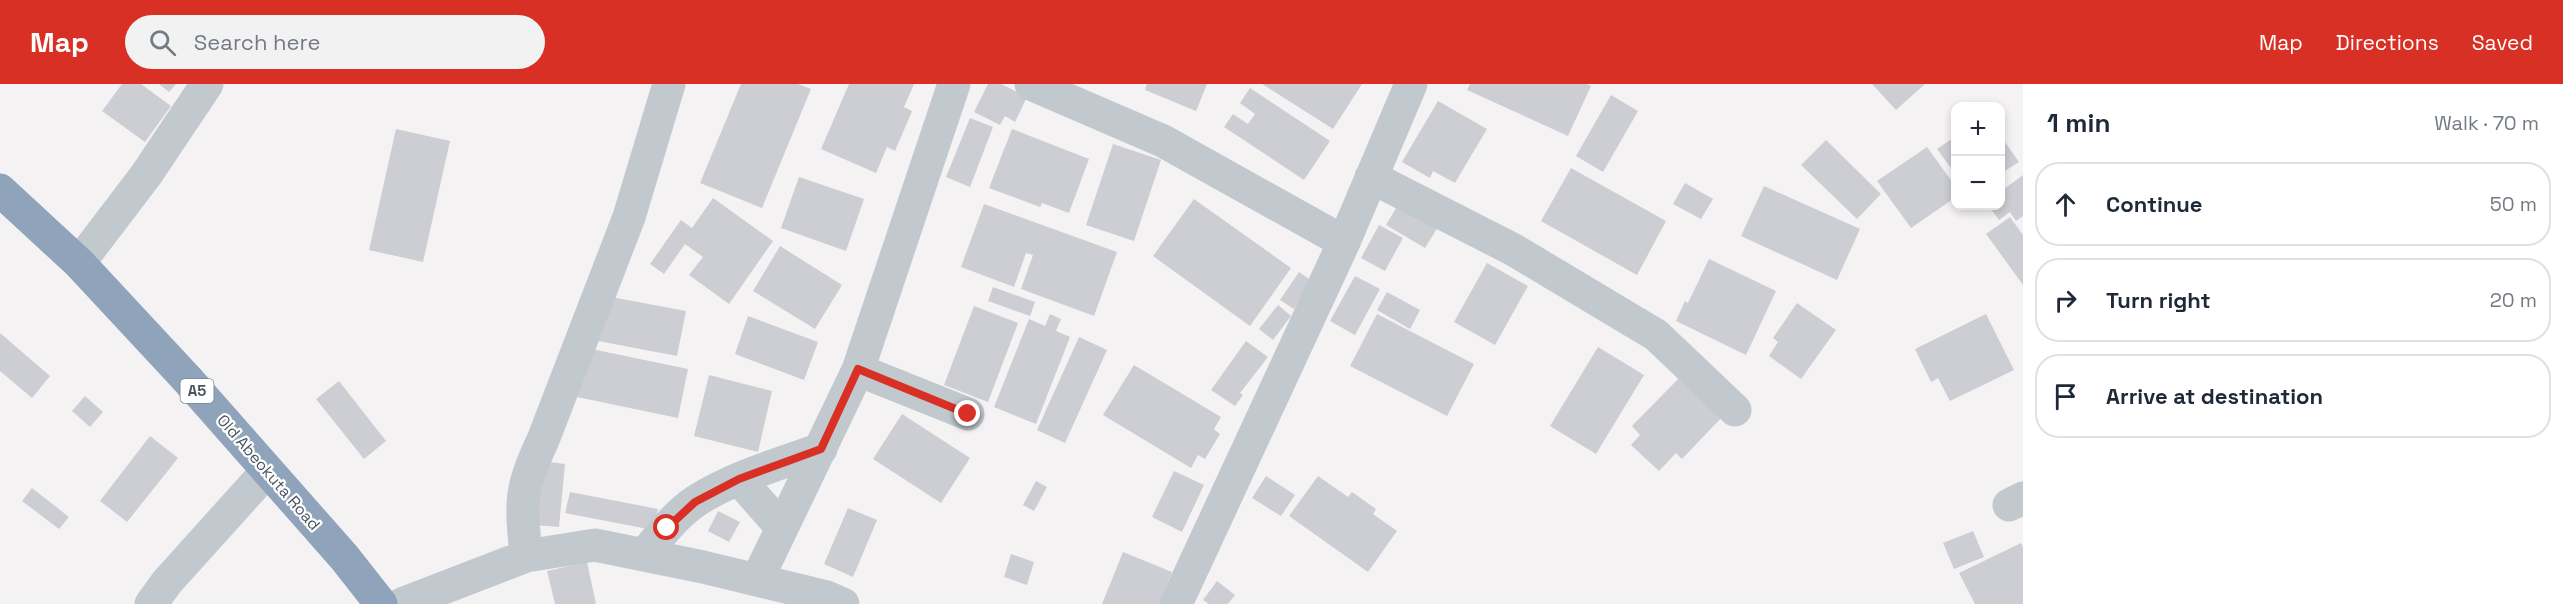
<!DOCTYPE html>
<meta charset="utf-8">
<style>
:root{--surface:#fff;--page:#f2f2f3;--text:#1f2937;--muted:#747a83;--line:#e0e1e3;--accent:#d93025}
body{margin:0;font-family:"Space Grotesk",sans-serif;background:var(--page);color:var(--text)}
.controls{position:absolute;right:18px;top:18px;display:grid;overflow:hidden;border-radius:12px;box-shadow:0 3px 9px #0003}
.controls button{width:54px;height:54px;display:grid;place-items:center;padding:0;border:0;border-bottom:2px solid var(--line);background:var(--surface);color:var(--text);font:30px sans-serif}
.stop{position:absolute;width:18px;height:18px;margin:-14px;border:4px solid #d93025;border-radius:50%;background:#fff}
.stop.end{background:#d93025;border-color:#fff;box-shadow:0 2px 6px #0008}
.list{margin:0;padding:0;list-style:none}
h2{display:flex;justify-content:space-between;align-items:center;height:78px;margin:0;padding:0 24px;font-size:26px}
h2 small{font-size:20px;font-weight:400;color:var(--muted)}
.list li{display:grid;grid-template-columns:39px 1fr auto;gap:18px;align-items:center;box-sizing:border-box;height:84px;margin:0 12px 12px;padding:0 12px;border:2px solid var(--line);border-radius:24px}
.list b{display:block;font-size:22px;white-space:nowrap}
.list em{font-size:20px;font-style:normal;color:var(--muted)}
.icon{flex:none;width:33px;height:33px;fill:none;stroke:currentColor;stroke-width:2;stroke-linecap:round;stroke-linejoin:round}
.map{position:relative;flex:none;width:2023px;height:520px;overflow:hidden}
header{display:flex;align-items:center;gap:36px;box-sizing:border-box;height:84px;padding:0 30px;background:var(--accent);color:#fff}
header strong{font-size:28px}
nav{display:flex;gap:33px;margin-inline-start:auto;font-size:21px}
.search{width:420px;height:54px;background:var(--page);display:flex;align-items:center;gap:15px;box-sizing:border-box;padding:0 21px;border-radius:33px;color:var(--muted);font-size:22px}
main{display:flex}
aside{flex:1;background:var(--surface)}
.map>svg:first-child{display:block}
.building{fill:#cdced4}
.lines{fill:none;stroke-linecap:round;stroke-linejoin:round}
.minor{stroke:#c1c9cf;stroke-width:33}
.highway{stroke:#8fa3bb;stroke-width:33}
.route{stroke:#d93025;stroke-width:8}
.labels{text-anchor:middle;stroke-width:4.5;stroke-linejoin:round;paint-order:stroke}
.shield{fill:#fff;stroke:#81888e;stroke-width:1.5}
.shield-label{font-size:15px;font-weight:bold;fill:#4b555e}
.street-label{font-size:16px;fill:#4b555e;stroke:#fff}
</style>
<header>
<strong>Map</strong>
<div class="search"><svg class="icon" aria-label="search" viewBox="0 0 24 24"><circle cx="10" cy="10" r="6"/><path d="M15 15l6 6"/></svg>Search here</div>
<nav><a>Map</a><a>Directions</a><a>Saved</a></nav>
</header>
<main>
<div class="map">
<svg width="2023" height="520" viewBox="0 0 2023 520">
<rect width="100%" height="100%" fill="#f4f2f2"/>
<path class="building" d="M 122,0 L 141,0 L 171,22 L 145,58 L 102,27 Z
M 159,0 L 176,0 L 169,8 Z
M 741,0 L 798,0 L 811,5 L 762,124 L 700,99 Z
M 849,0 L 914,0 L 904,23 L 912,27 L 895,67 L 887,63 L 876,89 L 821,65 Z
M 988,0 L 1001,0 L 1027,13 L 1015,38 L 1005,32 L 1000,41 L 974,28 Z
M 1147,0 L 1207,0 L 1196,27 L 1145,6 Z
M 1262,0 L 1362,0 L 1333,45 Z
M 1470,0 L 1587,0 L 1591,2 L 1568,52 L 1467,6 Z
M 1872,0 L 1925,0 L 1896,26 Z
M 1250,4 L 1330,57 L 1304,96 L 1224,43 L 1233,30 L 1248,40 L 1255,30 L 1240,19 Z
M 1611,11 L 1638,27 L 1603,88 L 1576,72 Z
M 1438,17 L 1487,45 L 1455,99 L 1433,87 L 1430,94 L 1402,78 Z
M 970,34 L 993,43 L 970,103 L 946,93 Z
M 396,45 L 450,57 L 423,178 L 369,166 Z
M 1012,45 L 1089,75 L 1069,129 L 1042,119 L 1040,123 L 989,104 Z
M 2000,51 L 2019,78 L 2000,90 Z
M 1956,52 L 1956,91 L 1937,65 Z
M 1826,56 L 1881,110 L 1857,135 L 1801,81 Z
M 1113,60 L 1161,76 L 1134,157 L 1086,141 Z
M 1927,63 L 1956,103 L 1956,113 L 1911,144 L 1877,97 Z
M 1571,84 L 1666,137 L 1637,191 L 1541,137 Z
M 2023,91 L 2023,132 L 2016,137 L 2010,128 L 1999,136 L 1989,122 L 2000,122 L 2000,108 Z
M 799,93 L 864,115 L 846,167 L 781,144 Z
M 1685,99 L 1713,115 L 1701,135 L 1673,120 Z
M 1764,102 L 1860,145 L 1837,196 L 1741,152 Z
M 713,114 L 773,157 L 729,220 L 689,191 L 703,173 L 685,160 L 664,190 L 650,180 L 681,136 L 692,144 Z
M 1194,115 L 1291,184 L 1250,242 L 1153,172 Z
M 1399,119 L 1438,143 L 1425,164 L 1386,141 Z
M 984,120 L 1117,168 L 1094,232 L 1021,205 L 1033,171 L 1026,169 L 1014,203 L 961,183 Z
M 2010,133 L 2023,151 L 2023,201 L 1986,150 Z
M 1379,141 L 1403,154 L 1385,187 L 1361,174 Z
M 780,162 L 842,201 L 815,245 L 753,207 Z
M 1709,175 L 1776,207 L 1746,271 L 1676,237 L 1685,217 L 1688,219 Z
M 1487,179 L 1528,202 L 1495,261 L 1454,238 Z
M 1299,188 L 1312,197 L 1294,225 L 1280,216 Z
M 1355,192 L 1380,205 L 1355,251 L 1330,237 Z
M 993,203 L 1035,218 L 1030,232 L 988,217 Z
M 1387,208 L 1420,226 L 1410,245 L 1377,226 Z
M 606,212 L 686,227 L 677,272 L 598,257 Z
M 1797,219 L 1836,246 L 1801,295 L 1769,272 L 1778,258 L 1773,254 Z
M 1278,221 L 1291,232 L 1273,256 L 1259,245 Z
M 974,222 L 1018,239 L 988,318 L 944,301 Z
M 1050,230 L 1061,235 L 1056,247 L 1070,253 L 1036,340 L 994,323 L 1029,235 L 1045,242 Z
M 1377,230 L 1474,280 L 1447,332 L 1350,282 Z
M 1986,230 L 2014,286 L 1950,317 L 1938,294 L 1931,298 L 1915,265 Z
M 748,232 L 818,258 L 804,296 L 735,270 Z
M 0,249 L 50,292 L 32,314 L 0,287 Z
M 1079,253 L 1107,266 L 1065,359 L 1037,346 Z
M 1246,257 L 1268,273 L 1240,309 L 1243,311 L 1235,322 L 1211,306 Z
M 1598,263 L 1644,291 L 1596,370 L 1550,342 Z
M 587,264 L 688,285 L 678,334 L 577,313 Z
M 1134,281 L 1221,333 L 1214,345 L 1220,350 L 1205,375 L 1198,371 L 1191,384 L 1103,331 Z
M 709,291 L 772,307 L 758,368 L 694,352 Z
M 1682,291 L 1724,331 L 1682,375 L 1676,369 L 1659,387 L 1631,361 L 1640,351 L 1632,342 Z
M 339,297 L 386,357 L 364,375 L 316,315 Z
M 85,312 L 103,328 L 90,343 L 72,327 Z
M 902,330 L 970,374 L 941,419 L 873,375 Z
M 150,352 L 178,374 L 127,438 L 100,417 Z
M 541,377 L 565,380 L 559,443 L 535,441 Z
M 1174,387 L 1204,401 L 1182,448 L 1152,433 Z
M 1266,392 L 1295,411 L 1281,432 L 1252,414 Z
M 1318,392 L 1348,413 L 1352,408 L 1376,425 L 1373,430 L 1397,447 L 1368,488 L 1289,432 Z
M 1036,397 L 1047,403 L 1034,427 L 1023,421 Z
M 32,404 L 69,433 L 59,445 L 22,417 Z
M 570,408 L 658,425 L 653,446 L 565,429 Z
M 848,424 L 877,436 L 853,493 L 824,480 Z
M 718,427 L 740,438 L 729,458 L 708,447 Z
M 1973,447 L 1984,473 L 1954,485 L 1943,459 Z
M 2021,459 L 2023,463 L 2023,520 L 1975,520 L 1959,489 Z
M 1123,468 L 1172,488 L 1159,520 L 1102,520 Z
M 1011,470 L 1034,478 L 1027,501 L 1004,493 Z
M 587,478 L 596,520 L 555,520 L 547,487 Z
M 1217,497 L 1235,511 L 1228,520 L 1209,520 L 1203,516 Z"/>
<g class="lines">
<path class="minor" d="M 1031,0 L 1163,57 L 1344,158
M 1371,93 L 1514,166 L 1656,251 L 1735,326
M 79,179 L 146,91 L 207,0
M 858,286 L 968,330
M 739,395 L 782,444
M 2009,421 L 2023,414
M 644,471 C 659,453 675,431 696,417 C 733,393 779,380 821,365
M 526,472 C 521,418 519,406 543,356 L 629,133 L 669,0
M 757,496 L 858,286 L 954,0
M 151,520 L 167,498 L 267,387
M 402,520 L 526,472 L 595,461 L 703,483 L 827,513 L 843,520
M 1176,520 L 1344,158 L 1411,0"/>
<path class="highway" d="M 0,106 L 79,179 L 187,295 L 344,473 L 381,520"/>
</g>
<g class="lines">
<path class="route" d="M 667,444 L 695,418 L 739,395 L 821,365 L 858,285 L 968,330"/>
</g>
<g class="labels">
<rect class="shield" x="180.5" y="295" width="33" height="24" rx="4.5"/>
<g class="shield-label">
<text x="197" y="312">A5</text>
</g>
<g class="street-label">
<text transform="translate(269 388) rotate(49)" y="6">Old Abeokuta Road</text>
</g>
</g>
</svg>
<div class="controls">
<button>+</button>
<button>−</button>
</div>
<div class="stop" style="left:667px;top:444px"></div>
<div class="stop end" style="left:968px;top:330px"></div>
</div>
<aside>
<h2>1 min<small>Walk · 70 m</small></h2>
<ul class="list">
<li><svg class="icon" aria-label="ahead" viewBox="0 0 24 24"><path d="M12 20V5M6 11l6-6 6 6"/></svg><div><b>Continue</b></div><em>50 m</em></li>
<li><svg class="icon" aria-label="right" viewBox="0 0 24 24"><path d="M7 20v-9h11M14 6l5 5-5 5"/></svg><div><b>Turn right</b></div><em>20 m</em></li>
<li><svg class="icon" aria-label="arrive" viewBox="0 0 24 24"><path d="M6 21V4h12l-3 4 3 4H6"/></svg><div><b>Arrive at destination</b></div></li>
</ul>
</aside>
</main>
